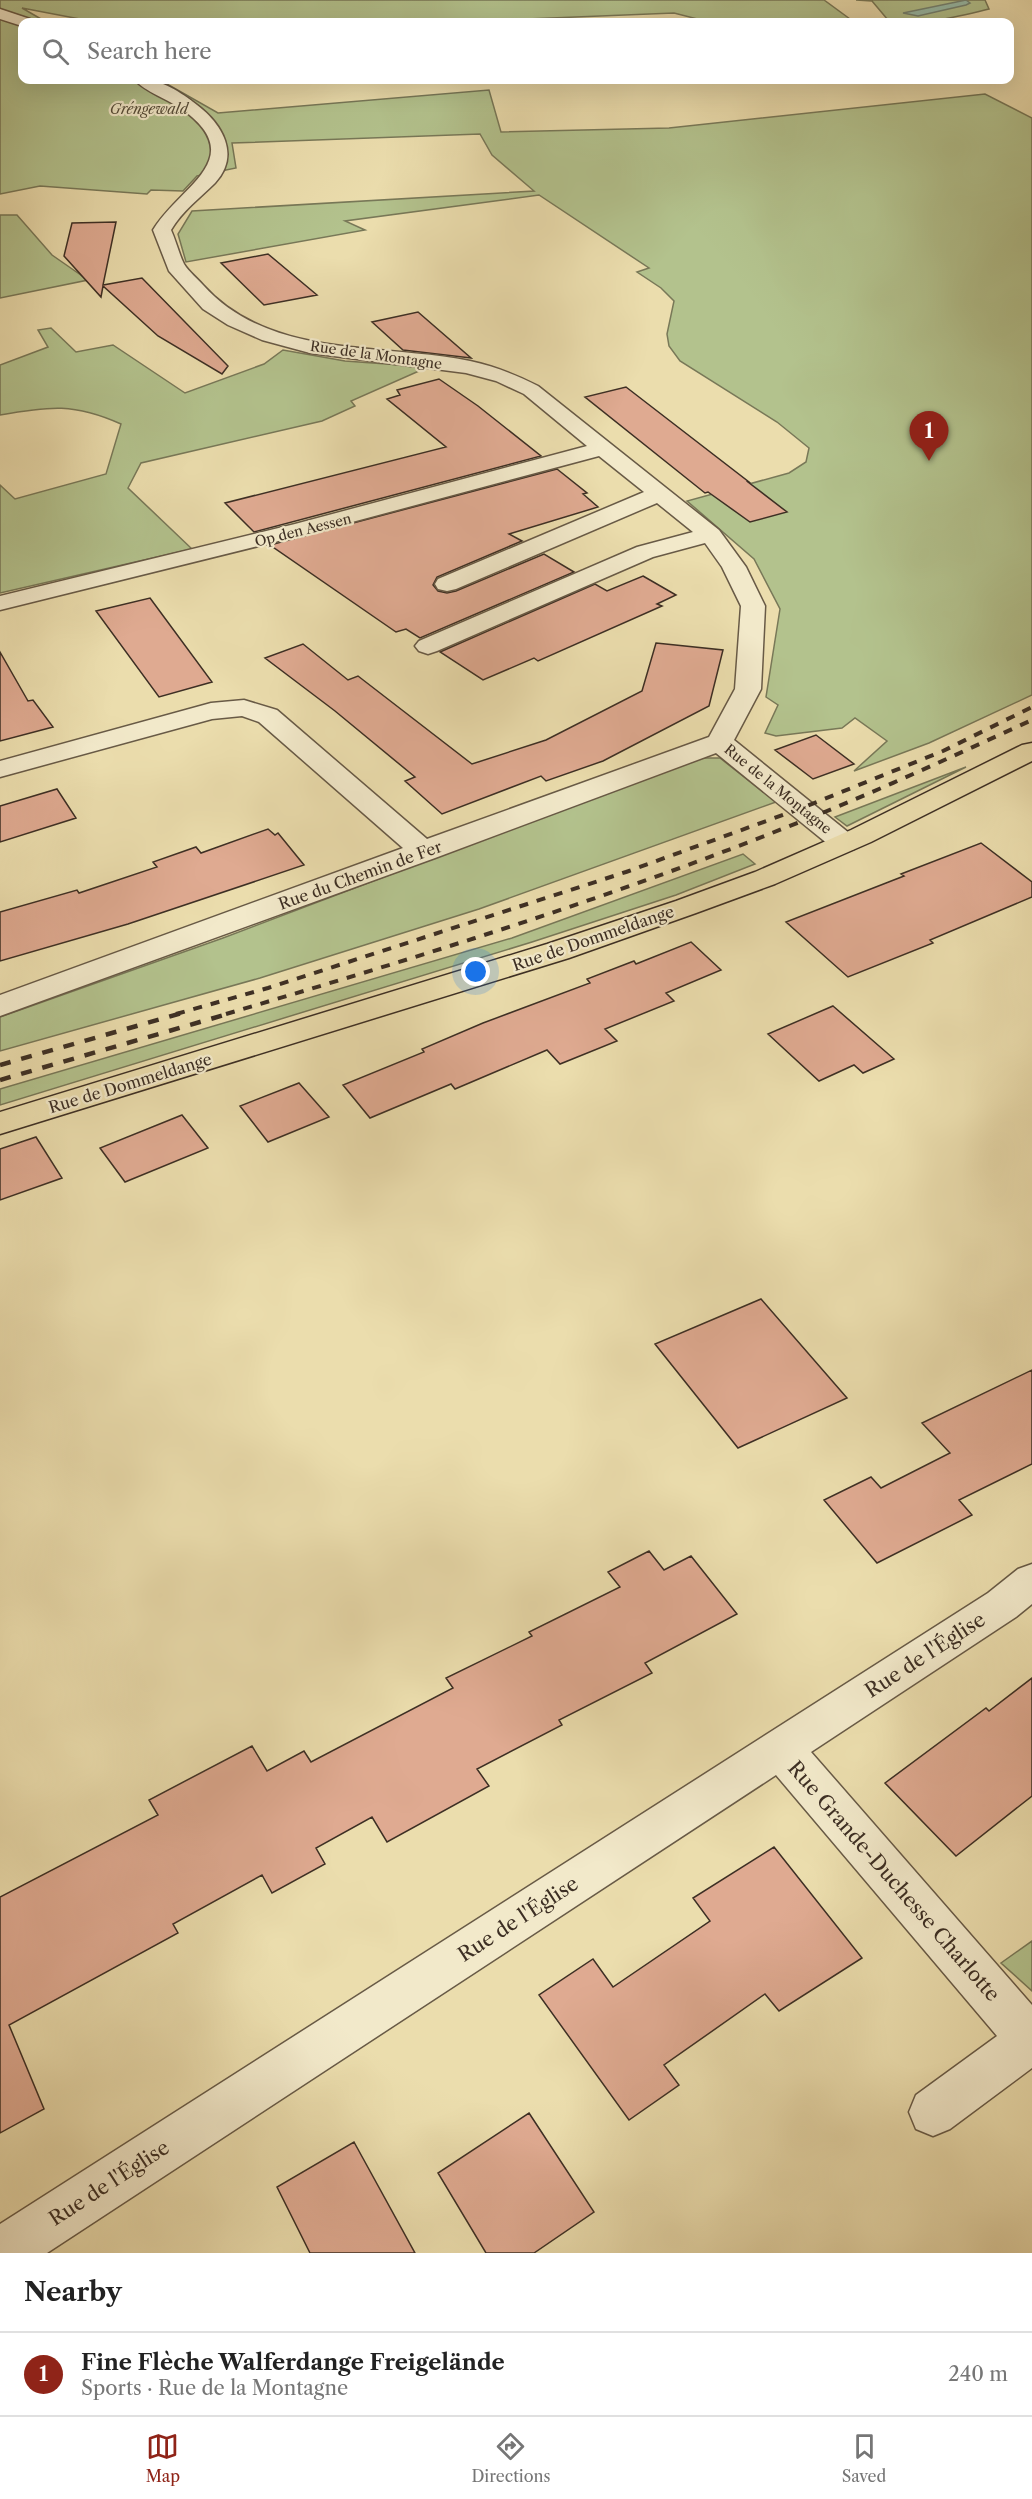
<!DOCTYPE html>
<meta charset="utf-8">
<style>
:root{--surface:#fff;--page:#f6f6f6;--text:#222;--muted:#767676;--line:#e0e0e0;--accent:#8f2418}
body{margin:0;font-family:"Libre Caslon Text",serif;background:var(--page);color:var(--text)}
.you{position:absolute;left:476px;top:972px;width:21px;height:21px;margin:-15px;border:4px solid #fff;border-radius:50%;background:#1a73e8;box-shadow:0 0 0 9px #1a73e833}
.badge{display:grid;place-items:center;width:39px;height:39px;border-radius:50%;background:var(--accent);color:#fff;font-size:20px;font-weight:700}
.pin{position:absolute;translate:-50% -50px;filter:drop-shadow(0 2px 3px #0008)}
.pin::after{content:'';position:absolute;top:32px;width:21px;height:18px;background:inherit;clip-path:polygon(0 0,100% 0,50% 100%)}
.list{margin:0;padding:0;list-style:none}
h2{display:flex;justify-content:space-between;align-items:center;height:78px;margin:0;padding:0 24px;font-size:26px}
h2 small{font-size:20px;font-weight:400;color:var(--muted)}
.list li{display:grid;grid-template-columns:39px 1fr auto;gap:18px;align-items:center;box-sizing:border-box;height:84px;padding:0 24px;border-top:2px solid var(--line)}
.list b{display:block;font-size:22px;white-space:nowrap}
.list p{margin:0;font-size:20px;white-space:nowrap;color:var(--muted)}
.list em{font-size:20px;font-style:normal;color:var(--muted)}
.icon{flex:none;width:33px;height:33px;fill:none;stroke:currentColor;stroke-width:2;stroke-linecap:round;stroke-linejoin:round}
.map{position:relative;flex:none;width:1032px;height:2253px;overflow:hidden}
.search{position:absolute;background:var(--surface);box-shadow:0 6px 24px #0002;left:18px;right:18px;top:18px;height:66px;display:flex;align-items:center;gap:15px;box-sizing:border-box;padding:0 21px;border-radius:12px;color:var(--muted);font-size:22px}
.sheet{height:162px;background:var(--surface)}
nav{display:flex;justify-content:space-around;align-items:center;box-sizing:border-box;height:84px;border-top:2px solid var(--line);background:var(--surface);font-size:16px;color:var(--muted)}
nav a{display:grid;justify-items:center;gap:3px}
nav .on{color:var(--accent)}
.map>svg:first-child{display:block}
.green{fill:#b3c28d;stroke:#787858;stroke-width:1.5}
.water{fill:#98bca9;stroke:#748474;stroke-width:1.5}
.building{fill:#dfaa91;stroke:#3d2f24;stroke-width:1.5}
.lines{fill:none;stroke-linecap:round;stroke-linejoin:round}
.minor-casing{stroke:#685a46;stroke-width:3}
.major-casing{stroke:#3d2f24;stroke-width:3}
.minor{fill:#f2e9ca;fill-rule:evenodd}
.major{fill:#ebddad;fill-rule:evenodd}
.rail-far1{stroke:#3d2f24;stroke-width:4;stroke-dasharray:9 9;stroke-linecap:butt}
.rail{stroke:#3d2f24;stroke-width:4.5;stroke-dasharray:11 11;stroke-linecap:butt}
.labels{text-anchor:middle;stroke-width:4.5;stroke-linejoin:round;paint-order:stroke}
.far-park-label{font-size:14px;font-style:italic;fill:#554c39;stroke:#f2e9ca}
.far-street-label{font-size:14px;fill:#3d2f24;stroke:#f2e9ca}
.street-label{font-size:16px;fill:#3d2f24;stroke:#f2e9ca}
.near-street-label{font-size:20px;fill:#3d2f24;stroke:#f2e9ca}
</style>
<div class="map">
<svg width="1032" height="2253" viewBox="0 0 1032 2253">
<rect width="100%" height="100%" fill="#ebddad"/>
<filter id="stains"><feTurbulence type="fractalNoise" baseFrequency=".00333" numOctaves="4"/><feColorMatrix values="0 0 0 0 .2 0 0 0 0 .09 0 0 0 0 .02 0 0 0 .5 -.17"/></filter>
<radialGradient id="worn" r=".72"><stop offset=".6" stop-color="#630" stop-opacity="0"/><stop offset="1" stop-color="#630" stop-opacity=".3"/></radialGradient>
<path class="green" d="M 0,0 L 824,0 L 854,22 L 709,22 L 674,13 L 453,22 L 118,22 L 85,20 L 22,8 L 41,19 L 57,22 L 22,22 L 22,80 L 160,80 L 218,113 L 489,90 L 501,132 L 669,128 L 985,94 L 1032,118 L 1032,695 L 929,743 L 854,771 L 887,741 L 855,718 L 842,728 L 776,736 L 765,733 L 778,705 L 766,697 L 780,609 L 754,559 L 687,501 L 789,473 L 806,462 L 809,448 L 777,422 L 680,361 L 669,346 L 667,334 L 674,301 L 661,288 L 637,272 L 649,268 L 539,195 L 345,221 L 365,230 L 186,262 L 178,234 L 192,211 L 534,191 L 492,155 L 480,134 L 232,143 L 236,168 L 197,176 L 183,191 L 151,190 L 147,194 L 40,186 L 0,194 Z
M 856,0 L 985,0 L 989,9 C 951,18 928,25 888,20 L 872,1 Z
M 0,215 L 17,215 L 52,255 L 88,280 L 0,298 Z
M 51,328 L 76,352 L 113,345 L 185,393 L 264,364 L 283,350 L 345,361 L 428,367 L 351,401 L 355,406 L 322,421 L 141,463 L 128,488 L 192,549 L 0,593 L 0,485 L 15,499 L 106,474 L 121,424 C 74,403 50,406 0,415 L 0,365 L 48,347 L 38,330 Z
M 698,758 L 720,758 L 776,802 L 479,909 L 260,978 L 0,1051 L 0,1017 L 223,938 Z
M 966,767 L 847,826 L 835,817 Z
M 743,854 L 755,864 L 676,895 L 532,942 L 0,1105 L 0,1089 L 512,938 Z
M 1032,1941 L 1032,1991 L 1001,1963 Z"/>
<path class="water" d="M 966,0 L 970,3 L 966,5 L 918,16 L 903,13 Z"/>
<path class="building" d="M 116,222 L 103,285 L 142,278 L 228,366 L 222,374 L 158,336 L 103,286 L 101,297 L 64,256 L 72,223 Z
M 268,254 L 317,295 L 264,305 L 221,263 Z
M 418,312 L 471,358 L 403,350 L 372,322 Z
M 439,379 L 478,406 L 541,456 L 254,532 L 225,503 L 446,447 L 387,399 L 400,395 L 397,390 Z
M 626,387 L 749,482 L 748,482 L 787,512 L 750,522 L 708,492 L 705,493 L 585,397 Z
M 557,469 L 587,493 L 583,494 L 598,507 L 509,534 L 522,541 L 437,577 L 433,585 L 438,591 L 447,593 L 456,591 L 544,554 L 574,572 L 420,638 L 406,629 L 396,632 L 270,545 Z
M 643,576 L 676,595 L 657,604 L 662,606 L 538,661 L 534,658 L 483,680 L 440,652 L 595,584 L 607,591 Z
M 150,598 L 212,682 L 159,697 L 96,611 Z
M 656,643 L 723,650 L 709,706 L 603,761 L 546,781 L 541,776 L 442,814 L 405,781 L 415,777 L 335,711 L 265,658 L 303,644 L 348,680 L 358,676 L 472,764 L 546,740 L 642,691 Z
M 0,652 L 28,701 L 33,700 L 53,727 L 0,741 Z
M 816,735 L 854,764 L 813,779 L 775,750 Z
M 57,789 L 76,818 L 0,842 L 0,806 Z
M 268,829 L 275,835 L 278,833 L 304,865 L 128,924 L 0,961 L 0,912 L 77,890 L 79,893 L 157,867 L 153,862 L 196,847 L 201,853 Z
M 981,843 L 1032,882 L 1032,897 L 930,940 L 933,943 L 848,977 L 786,922 L 904,876 L 901,874 Z
M 691,942 L 721,970 L 666,993 L 674,1001 L 605,1029 L 617,1041 L 560,1064 L 547,1050 L 455,1089 L 451,1084 L 370,1118 L 343,1085 L 424,1052 L 422,1049 L 483,1023 L 590,983 L 587,979 L 634,961 L 636,964 Z
M 833,1006 L 894,1059 L 863,1073 L 854,1065 L 819,1081 L 768,1034 Z
M 299,1083 L 329,1117 L 268,1142 L 240,1106 Z
M 182,1115 L 208,1148 L 125,1182 L 100,1148 Z
M 36,1137 L 62,1178 L 0,1200 L 0,1149 Z
M 761,1299 L 847,1398 L 738,1448 L 655,1344 Z
M 1032,1370 L 1032,1464 L 959,1500 L 972,1515 L 877,1563 L 824,1500 L 871,1477 L 881,1488 L 950,1453 L 922,1423 Z
M 649,1551 L 664,1570 L 691,1556 L 737,1614 L 645,1663 L 652,1673 L 559,1720 L 562,1725 L 477,1769 L 489,1786 L 387,1842 L 372,1817 L 316,1848 L 325,1864 L 272,1893 L 262,1875 L 173,1924 L 178,1933 L 9,2025 L 44,2109 L 0,2133 L 0,1897 L 158,1815 L 149,1800 L 252,1746 L 267,1771 L 304,1751 L 311,1762 L 453,1688 L 446,1678 L 532,1636 L 529,1632 L 620,1587 L 608,1572 Z
M 1032,1678 L 1032,1796 L 956,1856 L 885,1783 L 986,1708 L 989,1711 Z
M 774,1847 L 862,1958 L 779,2011 L 765,1994 L 664,2065 L 679,2085 L 629,2120 L 539,1995 L 593,1959 L 613,1987 L 710,1921 L 693,1898 Z
M 529,2113 L 594,2212 L 534,2253 L 486,2253 L 438,2173 Z
M 354,2142 L 415,2253 L 310,2253 L 277,2187 Z"/>
<g class="lines">
<g class="minor-casing">
<path id="minor" d="M 0,9 L 30,19 L 33,22 L 22,22 L 22,26 L 0,19 Z
M 135,80 C 158,77 179,91 197,105 C 222,124 241,155 215,183 C 200,198 182,211 171,230 C 176,241 179,254 184,264 C 189,272 197,278 203,285 C 269,359 381,343 470,361 C 494,366 516,375 538,386 L 719,530 L 746,567 L 765,606 L 761,689 L 734,740 L 854,837 L 858,843 L 854,849 L 844,852 L 834,849 L 716,753 L 435,858 L 0,1016 L 0,995 L 403,848 L 259,722 L 242,716 L 212,719 L 0,777 L 0,761 L 211,703 L 244,700 L 277,710 L 427,839 L 709,737 L 735,689 L 741,606 L 722,567 L 705,543 L 653,557 L 437,651 L 428,654 L 419,651 L 415,646 L 419,641 L 637,547 L 693,532 L 657,503 L 456,589 L 447,591 L 438,589 L 435,584 L 438,579 L 644,492 L 599,456 L 311,533 L 0,610 L 0,596 L 295,524 L 587,446 L 524,394 L 496,381 L 466,373 L 310,353 L 262,340 L 228,325 L 203,309 L 169,271 L 153,230 C 179,186 251,159 182,109 C 169,100 144,91 135,80 Z
M 1032,1564 L 1032,1604 L 1016,1617 L 811,1752 L 1032,2005 L 1032,2068 L 950,2129 L 933,2136 L 916,2129 L 909,2112 L 916,2095 L 997,2036 L 776,1775 L 47,2253 L 0,2253 L 0,2224 L 988,1593 L 1018,1569 Z"/>
</g>
<g class="major-casing">
<path id="major" d="M 1032,743 L 1032,761 L 871,842 L 775,884 L 696,913 L 569,958 L 0,1134 L 0,1112 L 547,944 L 676,901 L 755,872 L 851,830 L 1022,745 Z"/>
</g>
<use href="#minor" class="minor"/>
<use href="#major" class="major"/>
<path class="rail-far1" d="M 176,1014 L 268,988 L 626,872 L 802,808 L 943,751 L 1032,707
M 226,1014 C 413,959 601,901 782,829 C 867,796 949,758 1032,720"/>
<path class="rail" d="M 0,1065 L 182,1013
M 0,1080 L 231,1013"/>
</g>
<g class="labels">
<g class="far-park-label">
<text x="149" y="114">Gréngewald</text>
</g>
<g class="far-street-label">
<text transform="translate(376 355) rotate(8)" y="5">Rue de la Montagne</text>
<text transform="translate(303 530) rotate(-14)" y="5">Op den Aessen</text>
<text transform="translate(778 789) rotate(39)" y="5">Rue de la Montagne</text>
</g>
<g class="street-label">
<text transform="translate(360 875) rotate(-20)" y="6">Rue du Chemin de Fer</text>
<text transform="translate(593 938) rotate(-19)" y="6">Rue de Dommeldange</text>
<text transform="translate(130 1083) rotate(-17)" y="6">Rue de Dommeldange</text>
</g>
<g class="near-street-label">
<text transform="translate(925 1655) rotate(-33)" y="7">Rue de l'Église</text>
<text transform="translate(894 1881) rotate(49)" y="7">Rue Grande-Duchesse Charlotte</text>
<text transform="translate(518 1919) rotate(-33)" y="7">Rue de l'Église</text>
<text transform="translate(109 2183) rotate(-33)" y="7">Rue de l'Église</text>
</g>
</g>
<rect width="100%" height="100%" filter="url(#stains)"/>
<rect width="100%" height="100%" fill="url(#worn)"/>
</svg>
<div class="you"></div>
<div class="pin badge" style="left:929px;top:461px">1</div>
<div class="search"><svg class="icon" aria-label="search" viewBox="0 0 24 24"><circle cx="10" cy="10" r="6"/><path d="M15 15l6 6"/></svg>Search here</div>
</div>
<section class="sheet">
<h2>Nearby<small></small></h2>
<ul class="list">
<li><span class="badge">1</span><div><b>Fine Flèche Walferdange Freigelände</b><p>Sports · Rue de la Montagne</p></div><em>240 m</em></li>
</ul>
</section>
<nav>
<a class="on"><svg class="icon" aria-label="map" viewBox="0 0 24 24"><path d="M3 6l6-2 6 2 6-2v14l-6 2-6-2-6 2zM9 4v14M15 6v14"/></svg>Map</a>
<a><svg class="icon" aria-label="directions" viewBox="0 0 24 24"><path d="M12 3l9 9-9 9-9-9zM9 14v-3h6M13 9l2 2-2 2"/></svg>Directions</a>
<a><svg class="icon" aria-label="saved" viewBox="0 0 24 24"><path d="M7 4h10v16l-5-4-5 4z"/></svg>Saved</a>
</nav>
